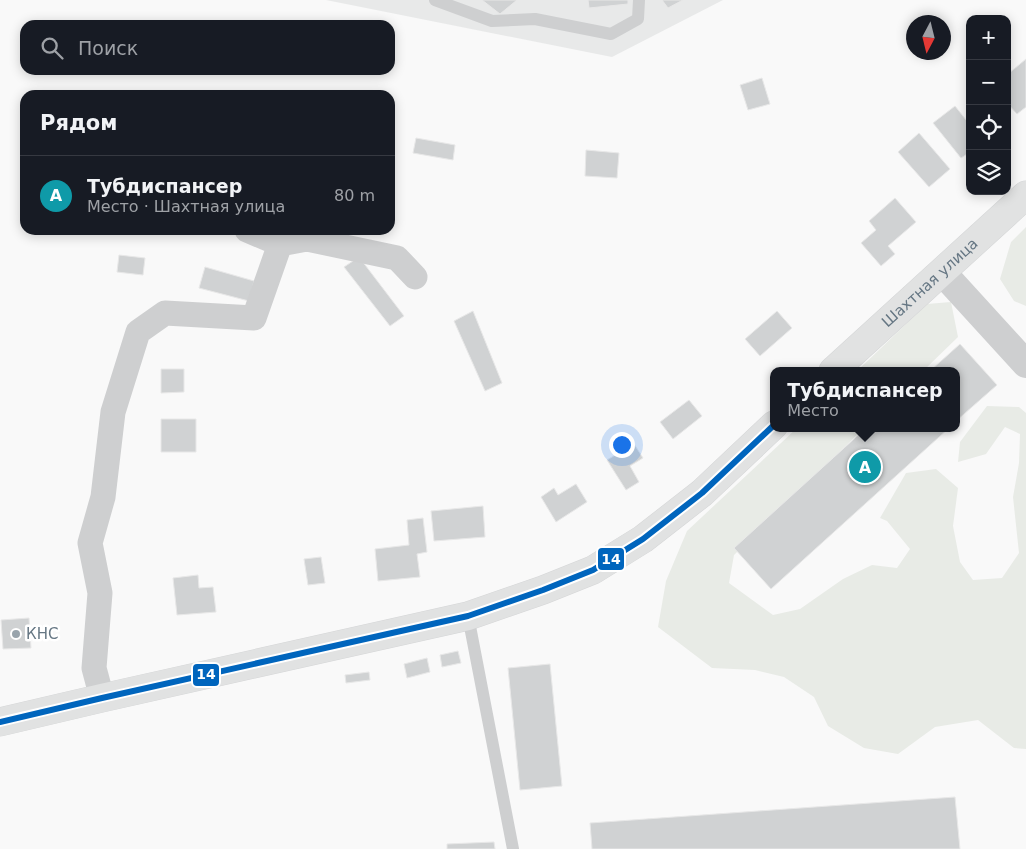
<!DOCTYPE html>
<html lang="ru">
<meta charset="utf-8">
<style>
:root{--surface:#171b24;--page:#20242c;--text:#f1f3f6;--muted:#9ea1a6;--line:#363941;--accent:#99a4ac}
body{margin:0;font-family:"DejaVu Sans",sans-serif;background:var(--page);color:var(--text)}
.controls{position:absolute;right:15px;top:15px;display:grid;overflow:hidden;border-radius:10px;box-shadow:0 2px 12px #0003}
.controls button{width:45px;height:45px;display:grid;place-items:center;padding:0;border:0;border-bottom:1px solid var(--line);background:var(--surface);color:var(--text);font:25px sans-serif}
.compass{position:absolute;left:906px;top:15px;width:45px;height:45px;border-radius:50%;background:var(--surface);box-shadow:0 2px 12px #0003;rotate:187deg}
.you{position:absolute;left:621px;top:444px;width:18px;height:18px;margin:-12px;border:4px solid #fff;border-radius:50%;background:#1a73e8;box-shadow:0 0 0 8px #1a73e833}
.badge{display:grid;place-items:center;width:32px;height:32px;border-radius:50%;background:var(--accent);color:#fff;font-size:16px;font-weight:700}
.pin{position:absolute;translate:-50% -50%;border:2px solid #fff;box-shadow:0 1px 5px #0006}
.popup{position:absolute;left:770px;top:367px;width:190px;height:65px;box-sizing:border-box;display:grid;place-content:center;border-radius:10px;background:var(--surface);filter:drop-shadow(0 1px 4px #0005);font-size:16px;white-space:nowrap;color:var(--muted)}
.popup b{font-size:19px;color:var(--text)}
.popup::after{content:'';position:absolute;left:50%;top:100%;margin-left:-10px;border:10px solid transparent;border-top-color:var(--surface)}
.list{margin:0;padding:0;list-style:none}
h2{display:flex;justify-content:space-between;align-items:center;height:65px;margin:0;padding:0 20px;font-size:21px}
h2 small{font-size:16px;font-weight:400;color:var(--muted)}
.list li{display:grid;grid-template-columns:32px 1fr auto;gap:15px;align-items:center;box-sizing:border-box;height:80px;padding:0 20px;border-top:1px solid var(--line)}
.list b{display:block;font-size:19px;white-space:nowrap}
.list p{margin:0;font-size:16px;white-space:nowrap;color:var(--muted)}
.list em{font-size:16px;font-style:normal;color:var(--muted)}
.icon{flex:none;width:28px;height:28px;fill:none;stroke:currentColor;stroke-width:2;stroke-linecap:round;stroke-linejoin:round}
.map{position:relative;flex:none;width:1026px;height:849px;overflow:hidden}
.search{position:absolute;background:var(--surface);box-shadow:0 2px 12px #0003;left:20px;top:20px;width:375px;height:55px;display:flex;align-items:center;gap:12px;box-sizing:border-box;padding:0 18px;border-radius:15px;color:var(--muted);font-size:19px}
.panel{position:absolute;background:var(--surface);box-shadow:0 2px 12px #0003;left:20px;top:90px;width:375px;height:145px;border-radius:15px}
.map>svg:first-child{display:block}
.built{fill:#e8e9e9}
.green{fill:#e8ebe6}
.building{fill:#d0d2d3;stroke:#e8e8e8}
.lines{fill:none;stroke-linecap:round;stroke-linejoin:round}
.secondary-casing{stroke:#d5d6d7;stroke-width:29}
.service{stroke:#cecfd0;stroke-width:12}
.minor{stroke:#cecfd0;stroke-width:25}
.tertiary{stroke:#cecfd0;stroke-width:28}
.secondary{stroke:#e1e2e2;stroke-width:28}
.bus-1-casing{stroke:#fff;stroke-width:10}
.bus-1{stroke:#0065bd;stroke-width:6}
.poi-dot{fill:#99a4ac;stroke:#fff;stroke-width:2}
.labels{text-anchor:middle;stroke-width:5;stroke-linejoin:round;paint-order:stroke}
.street-label{font-size:15px;fill:#657683;stroke:#fff}
.poi-label{font-size:15px;fill:#657683;stroke:#fff;text-anchor:start}
.line-badge{stroke:#fff;stroke-width:2}
.badge-label{font-size:14px;text-anchor:middle;font-weight:bold;fill:#fff}
</style>
<div class="map">
<svg width="1026" height="849" viewBox="0 0 1026 849">
<rect width="100%" height="100%" fill="#f9f9f9"/>
<path class="built" d="M 326,0 L 723,0 L 612,57 Z"/>
<path class="green" d="M 1026,227 L 1026,306 L 1014,301 L 1000,279 L 1011,242 Z
M 951,302 L 958,337 L 923,371 L 857,371 L 927,304 Z
M 987,406 L 1019,407 L 1026,413 L 1026,749 L 1014,748 L 978,720 L 935,727 L 898,754 L 864,748 L 828,726 L 814,697 L 784,677 L 755,670 L 712,668 L 658,627 L 666,581 L 687,531 L 797,428 L 864,428 L 734,555 L 729,583 L 773,615 L 800,609 L 843,579 L 872,565 L 897,568 L 910,549 L 887,521 L 880,518 L 906,473 L 936,469 L 958,488 L 953,526 L 960,562 L 973,580 L 1002,578 L 1019,553 L 1013,497 L 1019,463 L 1020,434 L 1005,427 L 986,454 L 958,462 L 960,442 Z"/>
<path class="building" d="M 482,0 L 517,0 L 500,14 Z
M 588,0 L 628,0 L 628,4 L 589,8 Z
M 662,0 L 683,0 L 668,8 Z
M 1026,59 L 1026,107 L 1017,114 L 1007,103 L 1007,73 L 1008,74 Z
M 762,78 L 770,104 L 748,110 L 740,85 Z
M 955,106 L 970,125 L 970,152 L 961,158 L 933,123 Z
M 919,133 L 950,169 L 929,187 L 898,152 Z
M 416,138 L 455,145 L 453,160 L 413,153 Z
M 586,150 L 619,153 L 617,178 L 585,176 Z
M 895,198 L 916,222 L 888,246 L 895,254 L 881,266 L 861,243 L 876,230 L 869,221 Z
M 119,255 L 145,258 L 143,275 L 117,272 Z
M 359,257 L 404,316 L 390,326 L 344,267 Z
M 205,267 L 254,281 L 249,301 L 199,288 Z
M 473,311 L 502,383 L 485,391 L 454,321 Z
M 777,311 L 792,328 L 760,356 L 745,339 Z
M 960,344 L 997,385 L 956,421 L 956,371 L 930,371 Z
M 161,369 L 184,369 L 184,392 L 161,393 Z
M 689,400 L 702,416 L 673,439 L 660,422 Z
M 161,419 L 196,419 L 196,452 L 161,452 Z
M 866,428 L 949,428 L 771,589 L 734,548 Z
M 634,444 L 643,458 L 630,466 L 639,482 L 626,490 L 607,460 Z
M 576,484 L 587,502 L 556,522 L 541,497 L 554,488 L 558,495 Z
M 483,506 L 485,537 L 434,541 L 431,511 Z
M 423,518 L 427,552 L 417,554 L 420,577 L 378,581 L 375,549 L 409,545 L 407,520 Z
M 321,557 L 325,583 L 308,585 L 304,559 Z
M 198,575 L 199,588 L 213,587 L 216,612 L 177,615 L 173,578 Z
M 29,618 L 31,648 L 3,649 L 1,620 Z
M 458,651 L 461,663 L 442,667 L 440,655 Z
M 427,658 L 430,672 L 407,678 L 404,664 Z
M 550,664 L 562,786 L 520,790 L 508,668 Z
M 369,672 L 370,680 L 346,683 L 345,675 Z
M 955,797 L 960,849 L 592,849 L 590,823 Z
M 494,842 L 495,849 L 447,849 L 447,844 Z"/>
<g class="lines">
<g class="secondary-casing">
<g id="secondary">
<path id="s1" d="M 833,371 L 1026,195"/>
<path d="M 0,722 L 102,698 L 468,616 L 543,590 L 593,570 L 643,539 L 702,493 L 774,425"/>
</g>
</g>
<path class="service" d="M 435,0 L 492,21 L 535,19 L 611,34 L 638,19 L 639,0
M 468,616 L 513,849"/>
<path class="minor" d="M 247,230 L 280,244
M 280,244 L 307,239 L 397,258 L 415,277
M 102,698 L 94,668 L 100,593 L 90,543 L 103,497 L 113,412 L 138,332 L 165,313 L 254,318 L 280,244"/>
<path class="tertiary" d="M 942,272 L 1026,364"/>
<use href="#secondary" class="secondary"/>
<g class="bus-1-casing">
<path id="bus-1" d="M 0,722 L 102,698 L 468,616 L 543,590 L 593,570 L 643,539 L 702,493 L 774,425"/>
</g>
<use href="#bus-1" class="bus-1"/>
</g>
<circle class="poi-dot" cx="16" cy="634" r="5"/>
<g class="labels">
<g class="street-label">
<text dy="5" stroke="none"><textPath href="#s1" startOffset="131">Шахтная улица</textPath></text>
</g>
<g class="poi-label">
<text x="26" y="639">КНС</text>
</g>
</g>
<g class="line-badge">
<rect x="597" y="547" width="28" height="24" rx="5" fill="#0065bd"/>
<rect x="192" y="663" width="28" height="24" rx="5" fill="#0065bd"/>
</g>
<g class="badge-label">
<text x="611" y="564">14</text>
<text x="206" y="679">14</text>
</g>
</svg>
<div class="controls">
<button>+</button>
<button>−</button>
<button><svg class="icon" aria-label="locate" viewBox="0 0 24 24"><circle cx="12" cy="12" r="6"/><path d="M12 2v4M12 18v4M2 12h4M18 12h4"/></svg></button>
<button><svg class="icon" aria-label="layers" viewBox="0 0 24 24"><path d="M12 4l9 5-9 5-9-5zM3 14l9 5 9-5"/></svg></button>
</div>
<svg class="compass" viewBox="-18 -18 36 36"><path d="M0-13l5 13h-10z" fill="#e53935"/><path d="M0 13l5-13h-10z" fill="#9ea1a6"/></svg>
<div class="you"></div>
<div class="pin badge" style="left:865px;top:467px;background:#0f9aa8">A</div>
<div class="popup"><b>Тубдиспансер</b>Место</div>
<div class="search"><svg class="icon" aria-label="search" viewBox="0 0 24 24"><circle cx="10" cy="10" r="6"/><path d="M15 15l6 6"/></svg>Поиск</div>
<section class="panel">
<h2>Рядом<small></small></h2>
<ul class="list">
<li><span class="badge" style="background:#0f9aa8">A</span><div><b>Тубдиспансер</b><p>Место · Шахтная улица</p></div><em>80 m</em></li>
</ul>
</section>
</div>
